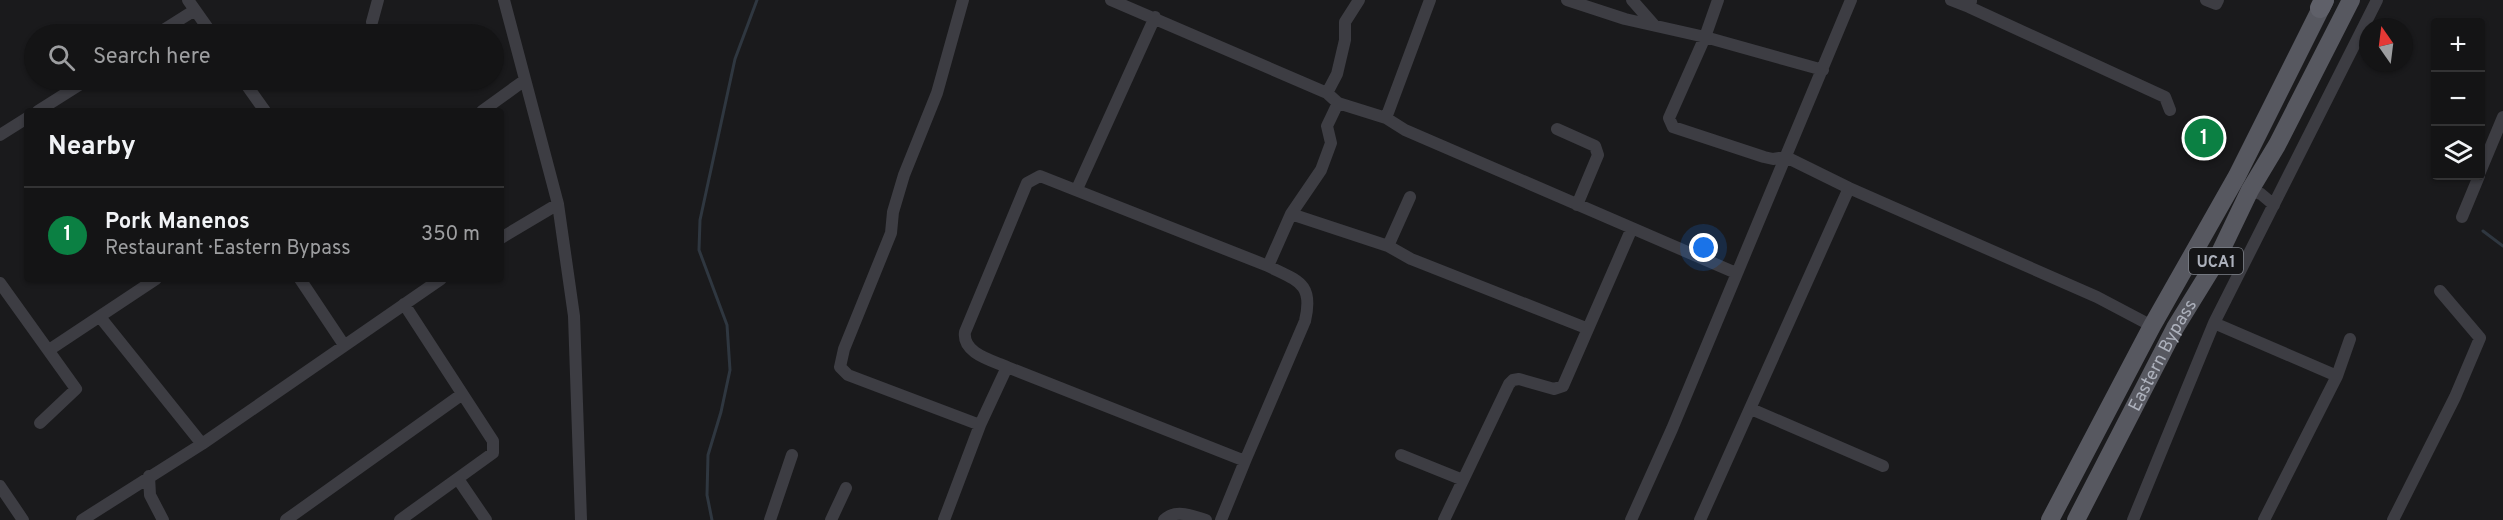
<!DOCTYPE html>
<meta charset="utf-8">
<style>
:root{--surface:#141415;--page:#1d1d1e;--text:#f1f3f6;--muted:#9d9ea0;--line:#333334;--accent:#0b8043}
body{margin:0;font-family:Overpass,sans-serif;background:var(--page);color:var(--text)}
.controls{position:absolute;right:18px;top:18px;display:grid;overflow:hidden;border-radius:6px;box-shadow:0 2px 4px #0004}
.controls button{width:54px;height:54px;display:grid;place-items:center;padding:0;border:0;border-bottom:2px solid var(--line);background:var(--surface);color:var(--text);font:30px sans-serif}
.compass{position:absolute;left:2359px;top:18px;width:54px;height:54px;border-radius:50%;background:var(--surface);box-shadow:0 2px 4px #0004;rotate:346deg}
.you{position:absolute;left:1704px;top:248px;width:21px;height:21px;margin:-15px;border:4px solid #fff;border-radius:50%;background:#1a73e8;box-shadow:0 0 0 9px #1a73e833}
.badge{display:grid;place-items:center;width:39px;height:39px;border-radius:50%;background:var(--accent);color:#fff;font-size:20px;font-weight:700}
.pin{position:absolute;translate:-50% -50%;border:3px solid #fff;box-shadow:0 2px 6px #0006}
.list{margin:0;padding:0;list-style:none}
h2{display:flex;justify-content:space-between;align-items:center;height:78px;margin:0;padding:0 24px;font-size:26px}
h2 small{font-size:20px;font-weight:400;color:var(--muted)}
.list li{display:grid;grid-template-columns:39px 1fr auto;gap:18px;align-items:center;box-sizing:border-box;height:96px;padding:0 24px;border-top:2px solid var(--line)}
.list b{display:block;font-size:22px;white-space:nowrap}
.list p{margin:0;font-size:20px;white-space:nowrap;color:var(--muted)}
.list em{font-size:20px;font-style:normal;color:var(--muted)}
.icon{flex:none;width:33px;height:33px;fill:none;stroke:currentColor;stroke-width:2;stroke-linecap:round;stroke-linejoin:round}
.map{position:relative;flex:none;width:2503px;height:520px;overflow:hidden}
.search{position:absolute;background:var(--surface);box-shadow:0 2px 4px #0004;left:24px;top:24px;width:480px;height:66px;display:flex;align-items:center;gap:15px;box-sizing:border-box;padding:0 21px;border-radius:33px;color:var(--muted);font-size:22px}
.panel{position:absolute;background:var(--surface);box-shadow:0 2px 4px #0004;left:24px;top:108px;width:480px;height:174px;border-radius:6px}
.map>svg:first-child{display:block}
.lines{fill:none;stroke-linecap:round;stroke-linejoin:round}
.stream{stroke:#2f3740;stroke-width:3}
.minor{stroke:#3d3d43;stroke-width:12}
.primary{stroke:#575860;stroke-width:18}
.trunk{stroke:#5f6069;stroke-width:20}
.labels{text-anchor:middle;stroke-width:4.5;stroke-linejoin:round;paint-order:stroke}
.shield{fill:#151517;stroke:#7f828a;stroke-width:1.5}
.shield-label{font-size:16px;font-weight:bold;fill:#acb0bb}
.street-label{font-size:18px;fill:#acb0bb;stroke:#151517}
</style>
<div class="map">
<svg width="2503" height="520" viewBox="0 0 2503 520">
<rect width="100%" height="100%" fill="#1a1a1c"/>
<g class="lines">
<path class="stream" d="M 2483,231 L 2503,246
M 712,520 L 707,495 L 708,455 L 721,412 L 730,370 L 727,325 L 699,250 L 700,220 L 735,59 L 757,0"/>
<path class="minor" d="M 188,0 L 212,34
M 504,0 L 558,204 L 574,316 L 581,520
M 963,0 L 937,93 L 904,175 L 893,212 L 891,233 L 844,349 L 840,367 L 848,375 L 980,425
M 1111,0 L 1327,93 L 1338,103 L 1327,126 L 1331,143 L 1321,170 L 1291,214 L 1268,266
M 1567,0 L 1625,19 L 1705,37 L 1823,70
M 1632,0 L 1654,25
M 1718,0 L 1705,37 L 1669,118 L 1673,127 L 1764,157 L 1773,159 L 1786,157 L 1849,188 L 2097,297 L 2152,326
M 1951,0 L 1969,7 L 1971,1
M 2206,0 L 2216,4 L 2218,0
M 1969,7 L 2165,97 L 2170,110
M 372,22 L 378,0
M 157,34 L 195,10
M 243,80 L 265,111
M 1327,93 L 1337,74 L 1345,40 L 1345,22 L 1359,0
M 1338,103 L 1386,118 L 1405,130 L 1736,273
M 38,111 L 87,80
M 482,111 L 525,80
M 1386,118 L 1430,0
M 1557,129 L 1595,146 L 1598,155 L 1577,205
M 0,135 L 27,118
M 2480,172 L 2503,117
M 1077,189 L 1155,17
M 2250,190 L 2261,194 L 2274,205
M 1291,214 L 1388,246 L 1411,259 L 1586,328
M 2462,217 L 2479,176
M 501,238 L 558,204
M 1388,246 L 1410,197
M 300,279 L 344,345
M 0,283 L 76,389 L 40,423
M 100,317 L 202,444
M 2214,323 L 2337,376 L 2264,520
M 49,350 L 156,279
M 2337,376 L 2350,339
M 1751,409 L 1883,466
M 1401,455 L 1463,480
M 149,476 L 150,495 L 163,520
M 458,479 L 486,520
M 0,486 L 23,520
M 82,520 L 202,444 L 441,279
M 286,520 L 461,395
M 400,520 L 493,453 L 493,441 L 404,304
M 770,520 L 792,455
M 831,520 L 846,488
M 944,520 L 980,425 L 1007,367
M 1164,520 C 1177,508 1190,516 1206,520
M 1221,520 L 1245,461 L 1007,367 C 991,360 962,353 965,332 L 1027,183 L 1040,176 L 1268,266 C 1298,281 1314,283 1305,321 L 1245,461
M 1444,520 L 1509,384 L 1513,380 L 1519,379 L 1554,389 L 1563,386 L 1632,228
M 1631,520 L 1672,429 L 1851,0
M 1700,520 L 1849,188
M 2133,520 L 2214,323 L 2377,0
M 2393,520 L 2455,397 L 2480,338 L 2440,291"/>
<g class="primary">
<path d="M 2050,520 L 2152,326 L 2237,176 L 2325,0"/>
<path id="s1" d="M 2076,520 L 2175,328 L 2215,263 L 2250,190 L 2277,145 L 2351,0"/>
</g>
<path class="trunk" d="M 2320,8 L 2324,0"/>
</g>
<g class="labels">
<rect class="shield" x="2189" y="248" width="54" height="26" rx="4.5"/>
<g class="shield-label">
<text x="2216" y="267">UCA1</text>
</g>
<g class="street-label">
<text dy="6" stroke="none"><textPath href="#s1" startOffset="186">Eastern Bypass</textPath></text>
</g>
</g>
</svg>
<div class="controls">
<button>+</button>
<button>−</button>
<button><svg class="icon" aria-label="layers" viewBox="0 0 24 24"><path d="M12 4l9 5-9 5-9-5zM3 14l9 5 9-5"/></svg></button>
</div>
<svg class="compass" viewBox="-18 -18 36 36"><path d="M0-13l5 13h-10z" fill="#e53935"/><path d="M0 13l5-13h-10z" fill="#9d9ea0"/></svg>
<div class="you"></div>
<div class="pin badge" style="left:2204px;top:138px">1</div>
<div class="search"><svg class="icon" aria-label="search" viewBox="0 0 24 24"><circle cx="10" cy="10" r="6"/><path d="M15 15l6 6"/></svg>Search here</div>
<section class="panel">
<h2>Nearby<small></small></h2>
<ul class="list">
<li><span class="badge">1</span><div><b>Pork Manenos</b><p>Restaurant · Eastern Bypass</p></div><em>350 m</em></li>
</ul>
</section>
</div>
